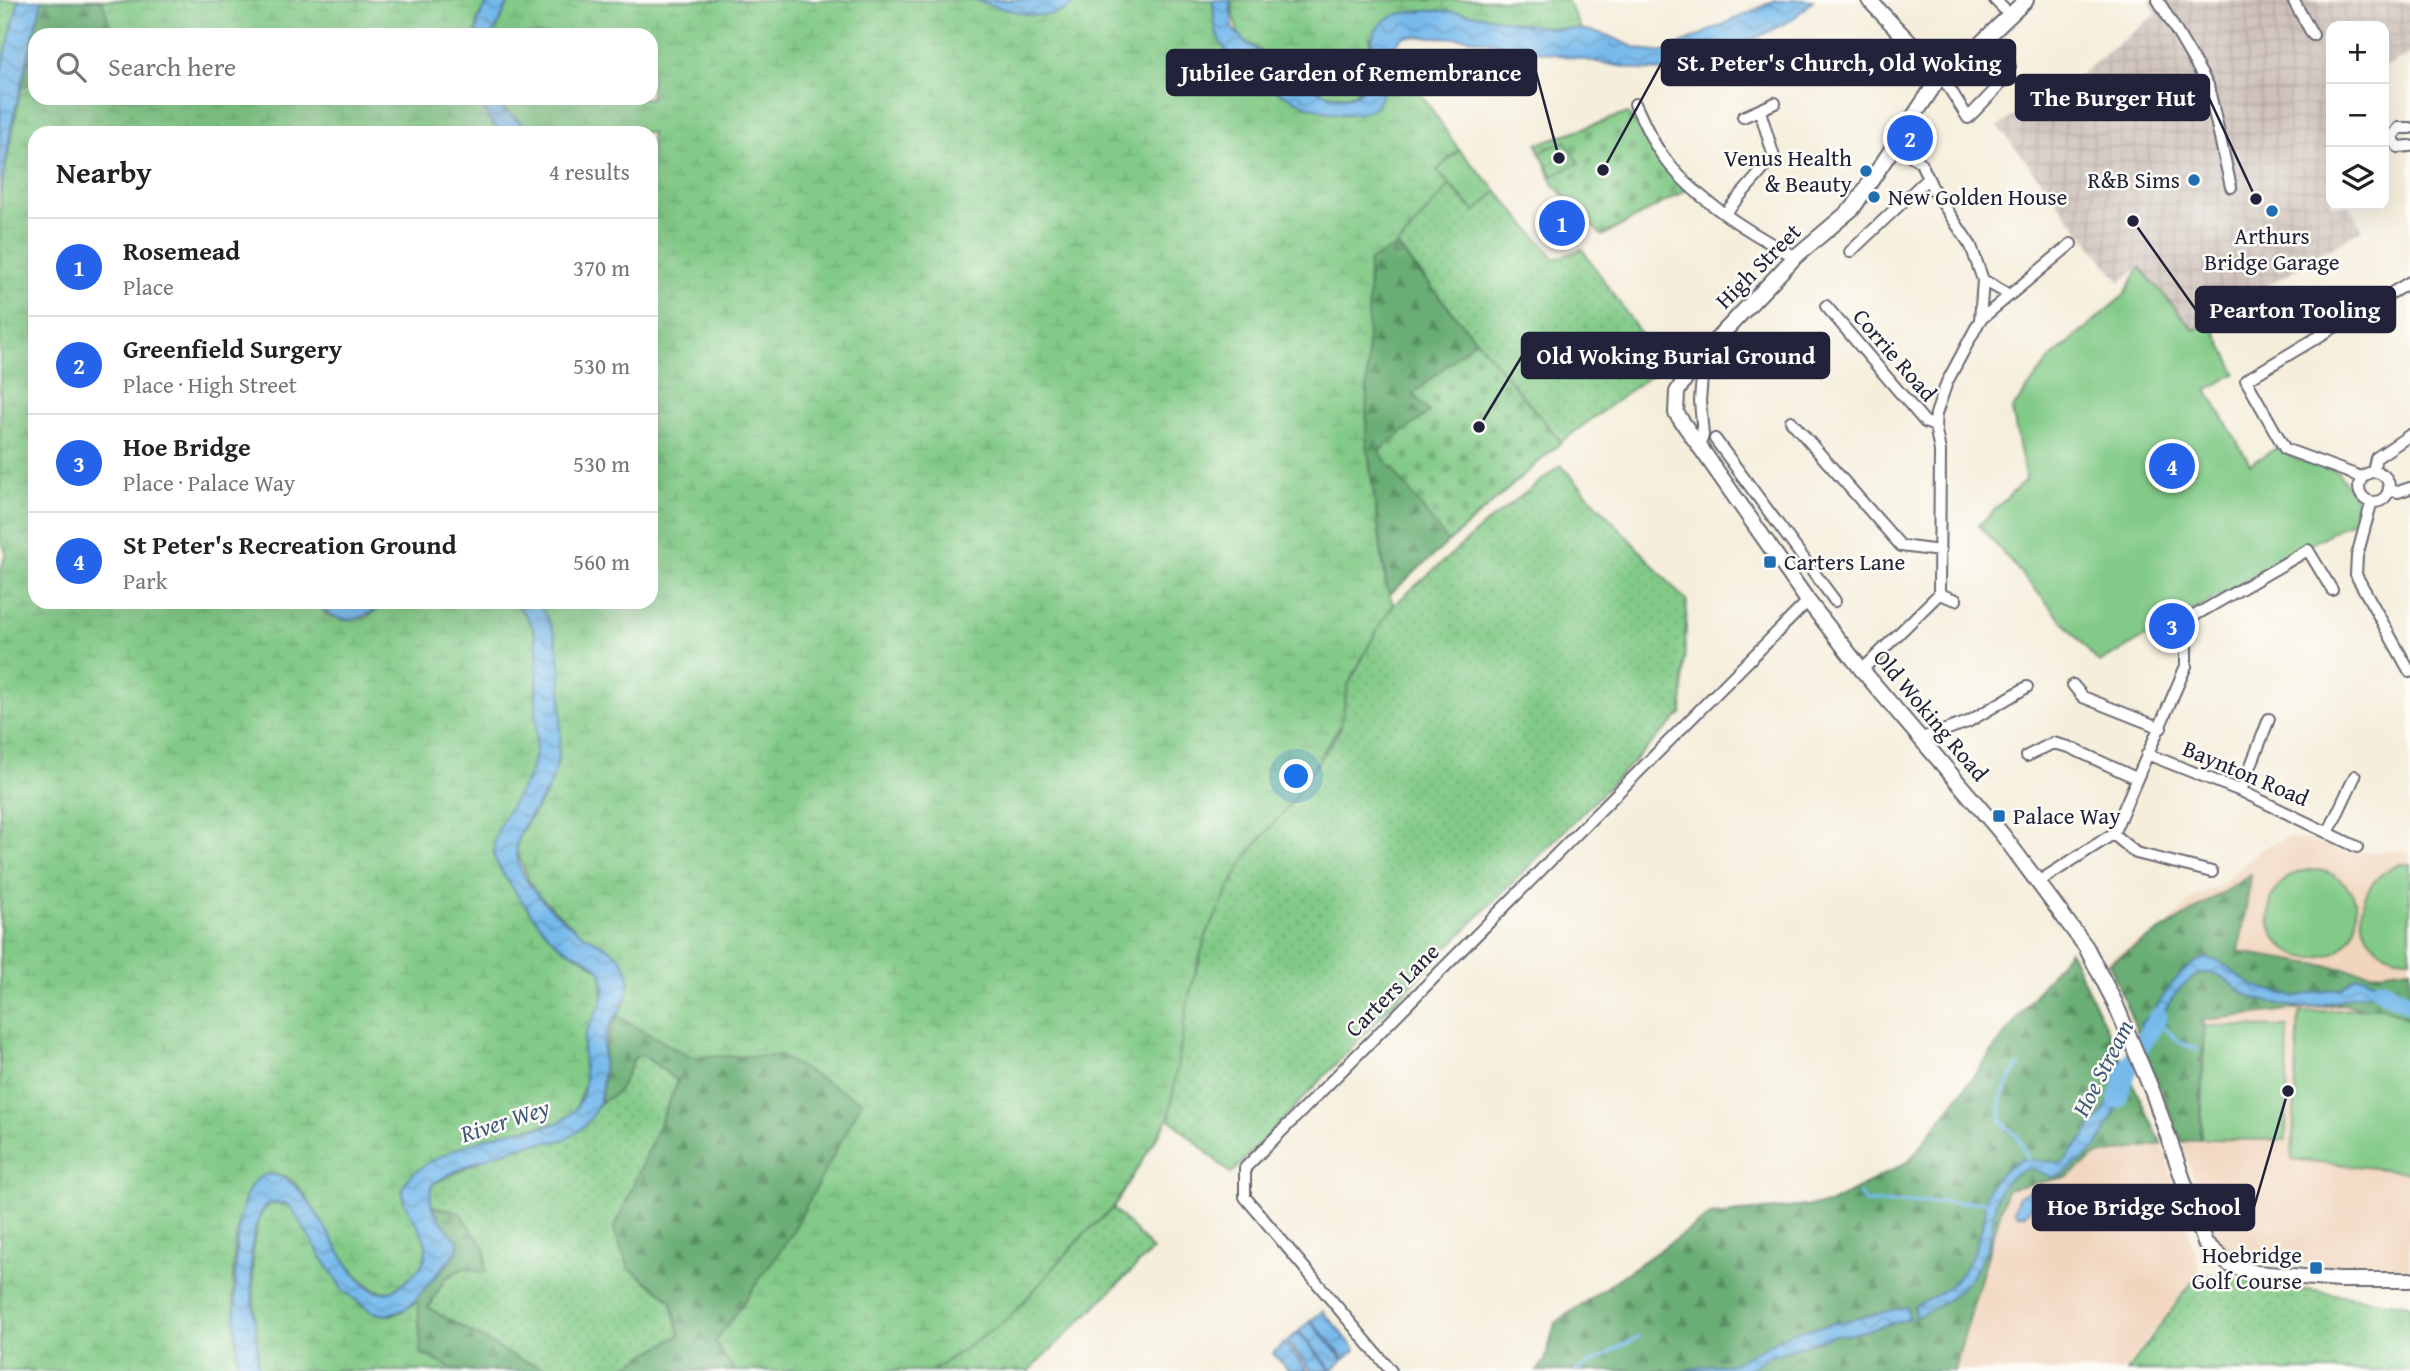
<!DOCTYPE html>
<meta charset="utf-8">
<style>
:root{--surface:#fff;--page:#f6f6f6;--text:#222;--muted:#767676;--line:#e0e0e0;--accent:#2563eb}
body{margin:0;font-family:"Gentium Book Plus",serif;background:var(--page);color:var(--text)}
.controls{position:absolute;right:21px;top:21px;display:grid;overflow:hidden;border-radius:14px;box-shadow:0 7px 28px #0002}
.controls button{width:63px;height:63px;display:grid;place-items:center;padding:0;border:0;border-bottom:2px solid var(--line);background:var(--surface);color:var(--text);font:35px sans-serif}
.you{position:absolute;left:1297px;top:777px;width:24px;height:24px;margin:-18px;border:5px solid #fff;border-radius:50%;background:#1a73e8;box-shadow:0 0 0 10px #1a73e833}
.badge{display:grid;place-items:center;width:46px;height:46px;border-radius:50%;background:var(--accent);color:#fff;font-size:23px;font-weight:700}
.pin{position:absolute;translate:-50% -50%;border:4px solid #fff;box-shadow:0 2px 7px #0006}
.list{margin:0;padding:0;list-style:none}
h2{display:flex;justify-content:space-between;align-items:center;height:91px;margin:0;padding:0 28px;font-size:30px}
h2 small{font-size:23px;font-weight:400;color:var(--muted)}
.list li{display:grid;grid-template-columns:46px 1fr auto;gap:21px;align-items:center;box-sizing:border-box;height:98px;padding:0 28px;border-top:2px solid var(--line)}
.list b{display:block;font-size:26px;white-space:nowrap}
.list p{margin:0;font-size:23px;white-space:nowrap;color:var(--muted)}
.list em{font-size:23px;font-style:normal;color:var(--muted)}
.icon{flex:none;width:38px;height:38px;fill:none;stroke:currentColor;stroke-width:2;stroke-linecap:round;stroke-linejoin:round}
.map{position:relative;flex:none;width:2410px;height:1371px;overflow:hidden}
.search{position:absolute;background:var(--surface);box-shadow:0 7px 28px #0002;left:28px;top:28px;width:630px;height:77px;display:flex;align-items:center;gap:18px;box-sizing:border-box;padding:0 24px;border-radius:21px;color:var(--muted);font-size:26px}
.panel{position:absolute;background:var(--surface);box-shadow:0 7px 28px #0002;left:28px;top:126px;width:630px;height:483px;border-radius:21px}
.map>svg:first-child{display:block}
.built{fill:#f1d5bd}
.industrial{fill:url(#industrial-grid)}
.grass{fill:url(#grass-dots);stroke:#527661;stroke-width:2}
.forest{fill:url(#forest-firs);stroke:#466858;stroke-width:2}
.wetland{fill:url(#wetland-marsh);stroke:#527661;stroke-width:2}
.cemetery{fill:url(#cemetery-stones);stroke:#527661;stroke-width:2}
.park{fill:#82ca87;stroke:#527661;stroke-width:2}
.garden{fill:url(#garden-furrows);stroke:#527661;stroke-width:2}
.water{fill:url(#water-waves);stroke:#4c6e94;stroke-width:2}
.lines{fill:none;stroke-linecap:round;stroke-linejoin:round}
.stream{stroke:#76baec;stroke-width:3.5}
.river{stroke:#76baec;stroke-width:19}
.minor-casing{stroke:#6c6973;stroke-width:14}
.major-casing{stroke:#6c6973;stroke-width:18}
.minor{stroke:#fff;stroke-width:10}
.major{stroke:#fff;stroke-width:14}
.poi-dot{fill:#1f6fb2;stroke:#fdfcf7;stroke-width:2.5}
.labels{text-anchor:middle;stroke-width:5;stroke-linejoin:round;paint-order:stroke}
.poi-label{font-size:23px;fill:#22223b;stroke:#fdfcf7;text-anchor:end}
.street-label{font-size:23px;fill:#22223b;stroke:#fdfcf7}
.water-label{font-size:24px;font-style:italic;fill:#3f5779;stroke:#fdfcf7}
.leader{fill:none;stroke:#22223b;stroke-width:2.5}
.callout-dot{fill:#22223b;stroke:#fdfcf7;stroke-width:2.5}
.callout{fill:#22223b;stroke:#22223b;stroke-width:2.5}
.callout-label{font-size:24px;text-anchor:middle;font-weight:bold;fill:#fff}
</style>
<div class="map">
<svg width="2410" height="1371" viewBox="0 0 2410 1371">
<defs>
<pattern id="industrial-grid" width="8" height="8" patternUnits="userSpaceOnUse" patternTransform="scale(1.75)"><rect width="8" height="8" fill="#cec1ba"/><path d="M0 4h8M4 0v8" fill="none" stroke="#b1a6a1"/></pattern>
<pattern id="grass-dots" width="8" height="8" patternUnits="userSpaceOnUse" patternTransform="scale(1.75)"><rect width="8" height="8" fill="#82ca87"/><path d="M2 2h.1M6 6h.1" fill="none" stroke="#70ad75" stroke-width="1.8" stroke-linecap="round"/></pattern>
<pattern id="forest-firs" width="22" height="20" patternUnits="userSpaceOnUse" patternTransform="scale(1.75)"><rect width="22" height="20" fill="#69ae74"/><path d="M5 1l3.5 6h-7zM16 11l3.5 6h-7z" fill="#568d60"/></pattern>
<pattern id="wetland-marsh" width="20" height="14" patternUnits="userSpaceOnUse" patternTransform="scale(1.75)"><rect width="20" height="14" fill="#82ca87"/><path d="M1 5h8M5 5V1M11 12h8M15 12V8" fill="none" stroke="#70ad75"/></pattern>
<pattern id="cemetery-stones" width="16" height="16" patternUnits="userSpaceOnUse" patternTransform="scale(1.75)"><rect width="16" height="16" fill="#82ca87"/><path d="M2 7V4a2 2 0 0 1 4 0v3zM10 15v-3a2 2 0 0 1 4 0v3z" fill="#70ad75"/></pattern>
<pattern id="garden-furrows" width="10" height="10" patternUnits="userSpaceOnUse" patternTransform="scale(1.75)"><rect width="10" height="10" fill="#82ca87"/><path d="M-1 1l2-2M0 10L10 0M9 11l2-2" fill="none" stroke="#70ad75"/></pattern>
<pattern id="water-waves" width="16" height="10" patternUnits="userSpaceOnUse" patternTransform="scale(1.75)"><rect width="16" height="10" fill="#76baec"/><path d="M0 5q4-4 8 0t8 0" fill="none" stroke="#6097c0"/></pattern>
</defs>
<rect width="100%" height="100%" fill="#fdfcf7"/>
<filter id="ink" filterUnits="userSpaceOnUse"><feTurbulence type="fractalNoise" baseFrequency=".0143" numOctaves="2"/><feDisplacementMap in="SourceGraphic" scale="14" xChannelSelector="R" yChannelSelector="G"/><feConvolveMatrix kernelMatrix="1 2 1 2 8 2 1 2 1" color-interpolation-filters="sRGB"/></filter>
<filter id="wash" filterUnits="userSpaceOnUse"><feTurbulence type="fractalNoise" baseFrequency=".00686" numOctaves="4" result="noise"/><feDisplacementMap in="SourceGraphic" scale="28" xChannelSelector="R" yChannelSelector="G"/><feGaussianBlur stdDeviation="1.57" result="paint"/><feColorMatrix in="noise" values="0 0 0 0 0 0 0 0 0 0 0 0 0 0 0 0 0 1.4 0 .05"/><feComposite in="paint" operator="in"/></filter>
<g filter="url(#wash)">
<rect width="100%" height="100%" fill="#f5eedb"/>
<path class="built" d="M 2288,837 L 2326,843 L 2338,851 L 2349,852 L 2410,851 L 2410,1272 L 2325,1268 L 2324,1265 L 2310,1264 L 2255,1264 L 2233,1256 L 2221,1247 L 2212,1232 L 2202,1207 L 2151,1040 L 2109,959 L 2137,942 L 2160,933 L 2195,897 L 2220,886 L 2259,850 Z
M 2162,1144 L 2200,1270 L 2123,1371 L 1954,1371 L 2007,1189 L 2067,1177 L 2098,1155 Z"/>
<path class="industrial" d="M 2149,0 L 2410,2 L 2410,54 L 2384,68 L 2384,26 L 2331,26 L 2331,205 L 2349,205 L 2362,229 L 2194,330 L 2140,267 L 2120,282 L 1998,126 L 2067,85 L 2156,14 Z"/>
<path class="grass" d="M 0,0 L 19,0 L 0,75 Z
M 1446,181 L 1475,212 L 1497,191 L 1555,259 L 1582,249 L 1663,366 L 1561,442 L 1397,246 Z
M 1561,465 L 1687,602 L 1682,713 L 1431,964 L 1231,1174 L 1169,1118 L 1187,1003 L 1207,933 L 1239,865 L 1295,798 L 1340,729 L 1348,685 L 1382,621 L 1394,605 L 1483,526 Z
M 643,1055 L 678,1081 L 614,1230 L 629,1268 L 671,1300 L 680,1335 L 617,1371 L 553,1371 L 516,1358 L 429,1308 L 445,1278 L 464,1268 L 459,1212 L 432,1206 L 429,1194 L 433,1184 L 491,1155 L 578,1131 L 600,1103 L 618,1092 L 635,1057 Z
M 1113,1208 L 1153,1250 L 1029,1371 L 932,1371 L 1008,1319 L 1085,1233 Z
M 2198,1274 L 2410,1305 L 2410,1371 L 2127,1371 Z"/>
<path class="forest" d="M 42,0 L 102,0 L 109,23 L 101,35 L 35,35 L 35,80 L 21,88 Z
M 1397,246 L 1561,442 L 1388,596 L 1366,437 L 1369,261 Z
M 2251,875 L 2239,952 L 2371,973 L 2410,968 L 2410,1018 L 2342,1004 L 2204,1020 L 2200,1139 L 2182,1142 L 2109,963 Z
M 2069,950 L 2162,1144 L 2098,1155 L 2067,1177 L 2007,1189 L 1954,1371 L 1537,1371 L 1545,1361 L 1555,1323 L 1710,1215 L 1829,1204 L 1909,1161 Z
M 618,1016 L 688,1056 L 780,1056 L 863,1101 L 790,1237 L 715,1343 L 735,1371 L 617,1371 L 680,1335 L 671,1300 L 629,1268 L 614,1230 L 678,1081 L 643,1055 L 635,1057 L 618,1092 L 600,1103 C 608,1065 596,1050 618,1016 Z
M 432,1206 L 459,1212 L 486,1250 L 485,1273 L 464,1268 L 445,1278 L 429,1308 L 516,1358 L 553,1371 L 457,1371 L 421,1353 L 418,1302 L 408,1305 L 450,1262 L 458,1249 Z"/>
<path class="wetland" d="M 102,0 L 489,0 L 478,20 L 476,35 L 101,35 L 109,23 Z
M 510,0 L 1213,0 C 1214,15 1214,29 1221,43 C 1239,77 1297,100 1331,114 L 1387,84 L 1392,51 L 1459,150 L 1437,170 L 1450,185 L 1397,246 L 1369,261 L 1366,437 L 1386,587 L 1394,605 L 1382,621 L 1348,685 L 1341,723 L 1295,798 L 1245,858 L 1207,933 L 1189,995 L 1169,1118 L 1113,1208 L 1085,1233 L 1008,1319 L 932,1371 L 735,1371 L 715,1343 L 790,1237 L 862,1102 L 780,1056 L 688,1056 L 618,1016 L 625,1000 L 596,942 L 577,931 L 533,890 L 516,850 L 518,837 L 548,790 L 558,760 L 560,734 L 556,640 L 538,602 L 651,602 L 651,133 L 534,133 L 503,109 L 498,98 L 651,98 L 651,35 L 493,35 Z
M 1230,0 L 1567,0 L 1582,30 L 1539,27 L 1370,37 C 1370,72 1370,106 1324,93 L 1239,37 Z
M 35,80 L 35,98 L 479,98 L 493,125 L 502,133 L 35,133 L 35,602 L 315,602 L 328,616 L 366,618 L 387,602 L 513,602 C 548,630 536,668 536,706 C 536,730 539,750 530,774 C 515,811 492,821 500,868 C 501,874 555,941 563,947 C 576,956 591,961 602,973 L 603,1003 L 587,1030 L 583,1043 L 586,1079 L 576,1109 L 559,1123 L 515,1130 L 479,1141 L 428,1163 L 403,1199 C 416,1220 436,1244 420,1267 C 366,1350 323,1201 290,1179 C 282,1173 268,1174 259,1178 C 252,1194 242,1211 238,1228 C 228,1274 237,1325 238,1371 L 0,1371 L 0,573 L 6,552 L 0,539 L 0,194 L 21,88 Z
M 273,1203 L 290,1206 C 311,1236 347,1316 389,1315 C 399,1315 409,1306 418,1302 L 421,1353 L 457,1371 L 258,1371 C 260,1338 237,1216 273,1203 Z"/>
<path class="cemetery" d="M 1628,113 L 1685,191 L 1602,236 L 1554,185 L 1537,144 Z
M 1476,340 L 1561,442 L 1448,542 L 1379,451 L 1429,412 L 1413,394 Z"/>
<path class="park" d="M 1459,150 L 1497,191 L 1475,212 L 1437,170 Z
M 2140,267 L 2194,330 L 2210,321 L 2236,373 L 2207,390 L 2250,464 L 2278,447 L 2293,458 L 2337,471 L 2366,513 L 2099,663 L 1979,525 L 2026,479 L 2012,410 L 2050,359 L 2124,295 Z
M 2401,864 L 2410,864 L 2410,958 C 2353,960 2343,883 2401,864 Z
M2269 914a44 44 0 1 1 88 0a44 44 0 1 1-88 0Z
M 2383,1007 L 2410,1020 L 2410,1172 L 2292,1159 L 2299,1013 Z
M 2205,1026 L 2288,1027 L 2286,1140 L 2201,1139 Z"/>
<path class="garden" d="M 1566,141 L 1579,163 L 1553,176 L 1539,152 Z"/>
<path class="water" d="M 19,0 L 42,0 L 12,123 L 0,194 L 0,75 Z
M 489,0 L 510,0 L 493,35 L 476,35 L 478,20 Z
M 974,0 L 1077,0 C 1053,30 1004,8 974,0 Z
M 1213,0 L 1230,0 L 1233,29 C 1245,46 1320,97 1340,97 C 1394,98 1341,24 1405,13 C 1450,5 1497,20 1542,27 C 1561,30 1581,27 1600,33 C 1623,40 1640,54 1664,52 L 1776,0 L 1813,0 L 1793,19 L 1760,36 L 1673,71 L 1641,70 L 1467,38 L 1405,36 C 1382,49 1390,85 1376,106 C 1338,136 1242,78 1221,43 C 1213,30 1214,14 1213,0 Z
M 479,98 L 498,98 L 503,109 L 534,133 C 500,133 492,132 479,98 Z
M 315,602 L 387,602 C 359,622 341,629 315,602 Z
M 513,602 L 538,602 C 545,614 553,626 556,640 C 564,673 564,758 549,787 C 540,806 517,826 516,847 C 516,881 552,912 577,930 C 595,944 622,948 628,973 C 635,1003 604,1022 603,1047 C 603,1081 606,1110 576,1133 C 560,1145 544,1141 526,1145 C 494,1154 461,1166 433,1184 C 423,1206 444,1225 458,1241 L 458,1249 L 408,1308 L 386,1315 L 372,1312 L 342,1289 L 290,1206 L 284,1203 L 266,1205 C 237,1244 260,1325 258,1371 L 238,1371 C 237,1338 223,1184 266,1175 C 315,1165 344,1303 388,1292 C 398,1289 406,1281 414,1274 C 453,1237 385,1210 407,1180 C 424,1158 489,1135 516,1130 C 530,1128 545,1129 558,1123 C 566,1119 576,1110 580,1101 C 590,1081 580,1060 584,1039 C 590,1016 611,1001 602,975 C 597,960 572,954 560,945 C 544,934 502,875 494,857 C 491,824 517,803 529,775 C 539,752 536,730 536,707 C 536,669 548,630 513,602 Z
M 2205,958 L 2218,961 L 2252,985 L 2294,997 L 2341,988 L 2355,977 L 2364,977 L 2407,994 L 2401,1006 C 2367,976 2334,1011 2298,1007 C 2283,1005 2264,1002 2250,996 C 2234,989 2222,969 2204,973 C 2176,979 2160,1021 2148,1043 L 2140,1024 C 2166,1003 2171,970 2205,958 Z
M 2118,1056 L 2130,1082 L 2096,1149 L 2062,1175 L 2052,1177 L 2030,1168 C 1984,1183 2000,1212 1987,1248 C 1974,1281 1948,1304 1915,1317 L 1914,1306 C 1957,1290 1975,1262 1984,1218 C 1986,1210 1983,1199 1987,1192 C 1994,1176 2006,1167 2021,1159 L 2063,1163 C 2087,1133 2124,1097 2118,1056 Z
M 2035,1189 L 2041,1192 L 2038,1203 L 2033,1204 L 2025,1215 L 2018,1215 L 2014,1210 L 2019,1196 Z
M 1907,1307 L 1909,1319 L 1852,1334 L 1834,1335 L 1771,1356 L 1747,1370 L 1682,1371 L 1711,1365 L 1731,1365 L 1791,1333 Z
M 1323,1311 L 1356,1350 L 1345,1359 L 1311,1320 Z
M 1310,1321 L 1343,1360 L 1332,1370 L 1299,1331 Z
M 1298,1332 L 1331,1371 L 1312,1371 L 1287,1342 Z
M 1284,1343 L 1308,1371 L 1289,1371 L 1273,1353 Z"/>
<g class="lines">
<path class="stream" d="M 2157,1020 L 2179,1042 L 2197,1049
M 2019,1065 L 2001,1096 L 2001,1121 L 2019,1138 L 2028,1160
M 1859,1194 L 1866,1203 L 1989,1202
M 1577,1371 L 1638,1337"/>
<path class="river" d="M 2380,989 L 2410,1004
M 2117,1099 L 2129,1066 L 2158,1017"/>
</g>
</g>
<g filter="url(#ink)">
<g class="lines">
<g class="minor-casing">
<path id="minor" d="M 1995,0 L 2009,14
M 2158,0 L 2208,85 L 2231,187
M 2293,0 L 2313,35
M 1941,75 L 1968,118 L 1997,88 L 2010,67
M 1635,104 C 1643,120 1650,138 1660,152 C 1691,197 1747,231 1795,257
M 1743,117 L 1775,103
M 2410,128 L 2399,128 L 2392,137 L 2398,147 L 2410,146
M 1725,213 L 1774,157 L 1760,111
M 1850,252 L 1927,179
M 1983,280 L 2008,294
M 1826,306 L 1925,422 L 1935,426
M 1980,320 L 2071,244
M 1693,365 L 1702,377 L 1700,401 L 1703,435 L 1699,449
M 1791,421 L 1901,546 L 1940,551
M 1715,439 L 1835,601
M 2373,471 L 2376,458 L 2410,435
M2359 487a15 15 0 1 1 30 0a15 15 0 1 1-30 0Z
M 2361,477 L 2285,449 L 2246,380 L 2410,282
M 2390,490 L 2398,492 L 2410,488
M 2371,504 L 2357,556 L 2356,575 L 2410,672
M 1939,594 L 1956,600
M 1862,670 L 1939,594 L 1940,451 L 1935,426 L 1936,414 L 1947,382 L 1980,320 L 1983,280 L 1971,246 L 1933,189 L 1921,163 L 1895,144
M 2073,685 L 2083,697 L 2161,728
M 1922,738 L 1968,722 L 2027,687
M 2147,754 L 2241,791 L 2357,847
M 2027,756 L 2053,743 L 2069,747 L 2136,778
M 2241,791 L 2269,719
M 2329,831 L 2355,776
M 2113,834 L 2136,853 L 2212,872
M 2038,882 L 2113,834 L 2186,666 L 2186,623 L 2192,617 L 2308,550 L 2332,590
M 1391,1371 L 1245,1197 L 1245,1168 L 1808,601"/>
</g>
<g class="major-casing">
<path id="major" d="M 1869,0 L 1941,75
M 2026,0 L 1957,66 L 1941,75 L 1853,208 L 1795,257 L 1695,362 L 1677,392 L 1676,413 L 1808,601 L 1862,670 L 2002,834 L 2086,947 L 2115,1003 L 2153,1093 L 2205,1243 L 2230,1265 L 2256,1273 L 2339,1280 L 2410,1280"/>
</g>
<use href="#minor" class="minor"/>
<use href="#major" class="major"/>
</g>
</g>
<g class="poi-dot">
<circle cx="1866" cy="171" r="7"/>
<circle cx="2194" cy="180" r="7"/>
<circle cx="1874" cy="197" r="7"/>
<circle cx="2272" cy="211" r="7"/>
<rect x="1763" y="555" width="14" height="14" rx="3.5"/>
<rect x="1992" y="809" width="14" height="14" rx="3.5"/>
<rect x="2309" y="1261" width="14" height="14" rx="3.5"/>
</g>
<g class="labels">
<g class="poi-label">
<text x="1852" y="166">Venus Health<tspan x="1852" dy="26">&amp; Beauty</tspan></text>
<text x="2180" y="188">R&amp;B Sims</text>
<text x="1888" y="205" text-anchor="start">New Golden House</text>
<text x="2272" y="244" text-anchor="middle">Arthurs<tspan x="2272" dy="26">Bridge Garage</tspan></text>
<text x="1784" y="570" text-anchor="start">Carters Lane</text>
<text x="2013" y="824" text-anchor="start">Palace Way</text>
<text x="2302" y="1263">Hoebridge<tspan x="2302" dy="26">Golf Course</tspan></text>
</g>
<g class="street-label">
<text transform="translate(1758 266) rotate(-45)" y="8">High Street</text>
<text transform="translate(1895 355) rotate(49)" y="8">Corrie Road</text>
<text transform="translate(1931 715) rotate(50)" y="8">Old Woking Road</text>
<text transform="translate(2246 773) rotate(23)" y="8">Baynton Road</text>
<text transform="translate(1392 990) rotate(-45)" y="8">Carters Lane</text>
</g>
<g class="water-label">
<text transform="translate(2103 1068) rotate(-63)" y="8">Hoe Stream</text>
<text transform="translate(505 1121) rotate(-18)" y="8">River Wey</text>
</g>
</g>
<path class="leader" d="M1603 170L1662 62M1559 158L1536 72M2256 199L2209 98M2133 221L2196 310M1479 427L1522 356M2288 1091L2254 1207"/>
<g class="callout-dot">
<circle cx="1603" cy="170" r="7"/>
<circle cx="1559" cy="158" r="7"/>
<circle cx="2256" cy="199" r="7"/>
<circle cx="2133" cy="221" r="7"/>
<circle cx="1479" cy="427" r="7"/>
<circle cx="2288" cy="1091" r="7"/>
</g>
<g class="callout">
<rect x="1662" y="40" width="353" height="45" rx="7"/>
<rect x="1167" y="50" width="369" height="45" rx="7"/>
<rect x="2016" y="75" width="193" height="45" rx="7"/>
<rect x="2196" y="287" width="199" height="45" rx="7"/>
<rect x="1522" y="333" width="307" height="45" rx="7"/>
<rect x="2033" y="1185" width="221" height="45" rx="7"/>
</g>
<g class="callout-label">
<text x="1839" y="71">St. Peter's Church, Old Woking</text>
<text x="1351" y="81">Jubilee Garden of Remembrance</text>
<text x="2113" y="106">The Burger Hut</text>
<text x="2295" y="318">Pearton Tooling</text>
<text x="1676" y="364">Old Woking Burial Ground</text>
<text x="2144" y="1215">Hoe Bridge School</text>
</g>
</svg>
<div class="controls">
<button>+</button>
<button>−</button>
<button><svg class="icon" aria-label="layers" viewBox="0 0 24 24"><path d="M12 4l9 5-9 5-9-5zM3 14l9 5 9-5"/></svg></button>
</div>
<div class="you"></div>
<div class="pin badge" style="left:1562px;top:223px">1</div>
<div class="pin badge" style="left:1910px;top:138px">2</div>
<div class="pin badge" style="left:2172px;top:626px">3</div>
<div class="pin badge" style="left:2172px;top:466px">4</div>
<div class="search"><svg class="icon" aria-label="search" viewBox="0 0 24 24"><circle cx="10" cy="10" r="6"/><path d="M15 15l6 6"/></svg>Search here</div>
<section class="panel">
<h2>Nearby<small>4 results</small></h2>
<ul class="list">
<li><span class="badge">1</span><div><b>Rosemead</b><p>Place</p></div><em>370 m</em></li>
<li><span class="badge">2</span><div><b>Greenfield Surgery</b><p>Place · High Street</p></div><em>530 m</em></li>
<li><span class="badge">3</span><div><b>Hoe Bridge</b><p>Place · Palace Way</p></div><em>530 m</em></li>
<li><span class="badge">4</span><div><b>St Peter's Recreation Ground</b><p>Park</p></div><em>560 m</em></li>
</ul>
</section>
</div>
